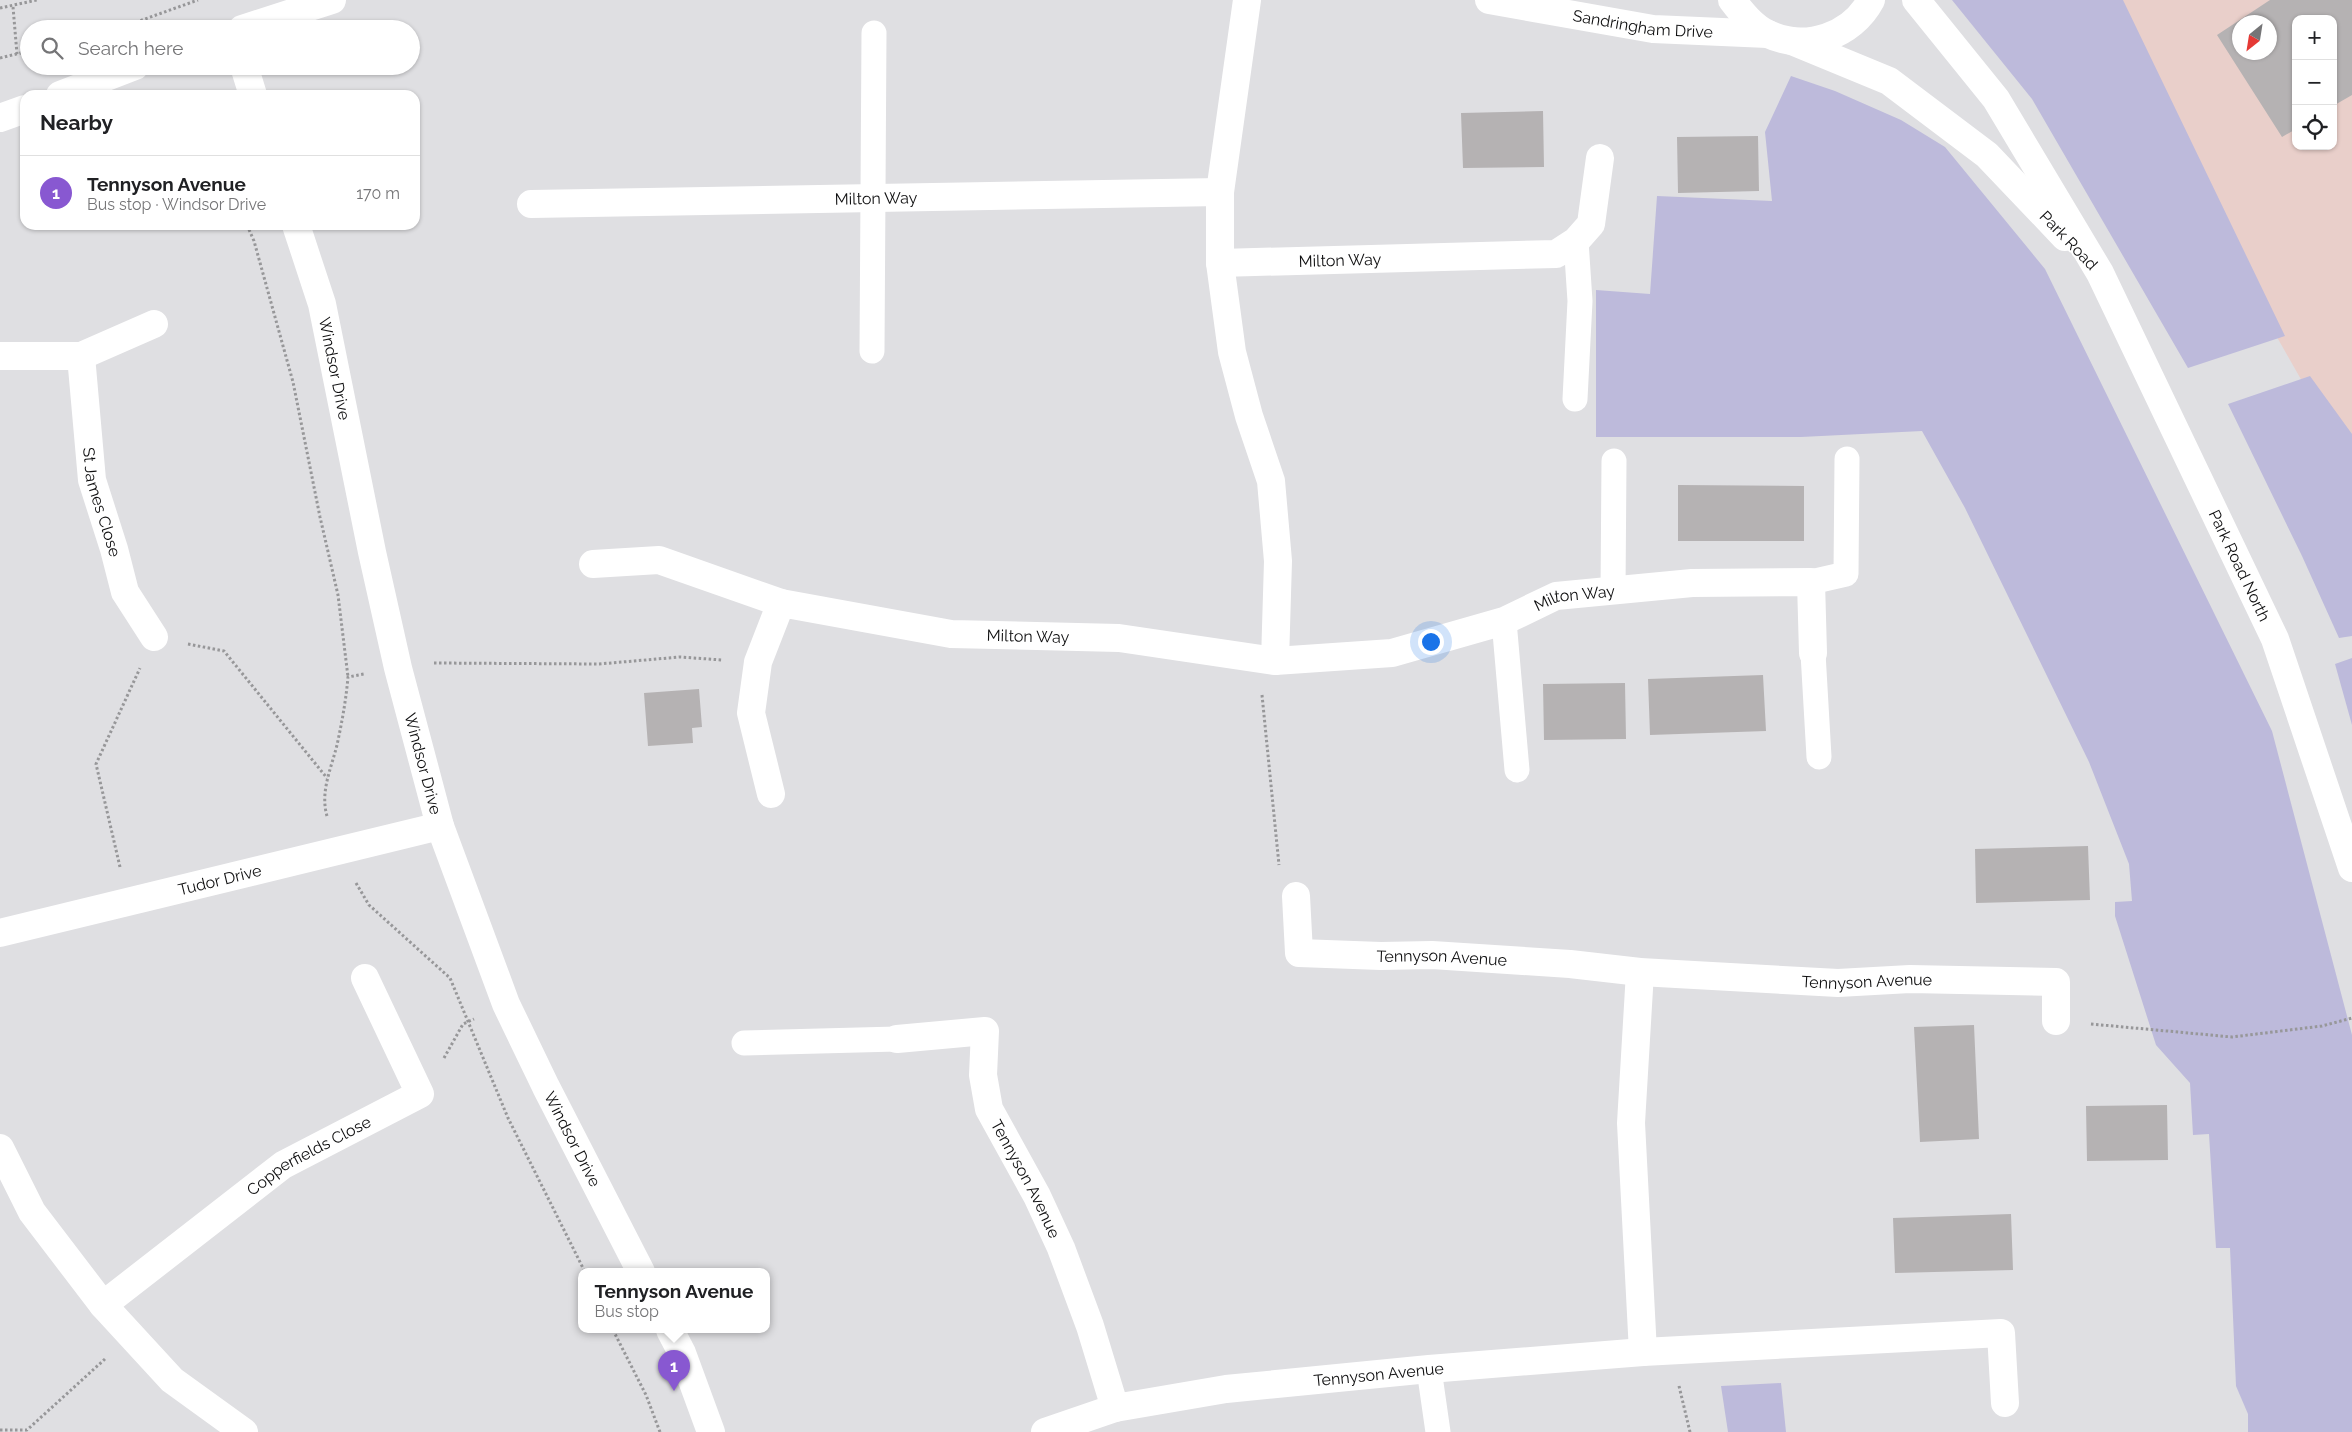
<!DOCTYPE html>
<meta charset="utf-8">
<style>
:root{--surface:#fff;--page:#f6f6f6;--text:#202124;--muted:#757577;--line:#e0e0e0;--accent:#8858d1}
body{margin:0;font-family:Raleway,sans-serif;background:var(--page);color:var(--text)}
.controls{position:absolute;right:15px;top:15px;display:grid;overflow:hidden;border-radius:10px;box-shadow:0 1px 4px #0004}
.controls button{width:45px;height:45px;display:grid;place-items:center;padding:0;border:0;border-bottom:1px solid var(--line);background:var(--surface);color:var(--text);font:25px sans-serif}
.compass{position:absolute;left:2232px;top:15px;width:45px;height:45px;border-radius:50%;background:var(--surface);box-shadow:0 1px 4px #0004;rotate:210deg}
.you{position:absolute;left:1430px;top:641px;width:18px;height:18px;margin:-12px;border:4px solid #fff;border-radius:50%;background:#1a73e8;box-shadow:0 0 0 8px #1a73e833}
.badge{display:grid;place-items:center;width:32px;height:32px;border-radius:50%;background:var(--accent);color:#fff;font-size:16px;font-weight:700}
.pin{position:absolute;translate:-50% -41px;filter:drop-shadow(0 1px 2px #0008)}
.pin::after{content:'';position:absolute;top:26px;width:18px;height:15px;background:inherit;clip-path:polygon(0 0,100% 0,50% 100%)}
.popup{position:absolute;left:578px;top:1268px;width:192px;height:65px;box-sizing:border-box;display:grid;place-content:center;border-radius:10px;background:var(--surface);filter:drop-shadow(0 1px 4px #0005);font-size:16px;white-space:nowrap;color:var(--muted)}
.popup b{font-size:19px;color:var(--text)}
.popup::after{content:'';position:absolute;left:50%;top:100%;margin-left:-10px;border:10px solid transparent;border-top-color:var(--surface)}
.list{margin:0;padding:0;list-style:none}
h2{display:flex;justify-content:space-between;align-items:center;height:65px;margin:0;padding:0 20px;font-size:21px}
h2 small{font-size:16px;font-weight:400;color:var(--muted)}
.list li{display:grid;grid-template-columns:32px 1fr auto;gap:15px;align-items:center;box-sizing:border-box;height:75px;padding:0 20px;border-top:1px solid var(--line)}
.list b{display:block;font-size:19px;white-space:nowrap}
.list p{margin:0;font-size:16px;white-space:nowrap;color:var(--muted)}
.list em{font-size:16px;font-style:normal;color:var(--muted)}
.icon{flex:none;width:28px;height:28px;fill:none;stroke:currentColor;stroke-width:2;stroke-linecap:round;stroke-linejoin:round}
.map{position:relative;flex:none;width:2352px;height:1432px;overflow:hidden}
.search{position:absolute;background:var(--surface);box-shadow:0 1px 4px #0004;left:20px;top:20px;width:400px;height:55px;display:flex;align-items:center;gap:12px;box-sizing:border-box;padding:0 18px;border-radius:28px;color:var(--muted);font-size:19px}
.panel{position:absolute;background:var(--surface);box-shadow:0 1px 4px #0004;left:20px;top:90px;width:400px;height:140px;border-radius:15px}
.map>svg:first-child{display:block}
.industrial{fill:#e9cfca;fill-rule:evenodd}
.green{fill:#bdbadb}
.building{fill:#b5b2b3;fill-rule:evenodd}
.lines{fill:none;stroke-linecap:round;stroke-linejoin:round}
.path{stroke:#979799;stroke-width:3;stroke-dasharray:2.5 2.5;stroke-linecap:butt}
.service{stroke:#fff;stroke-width:25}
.minor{stroke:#fff;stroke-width:28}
.tertiary{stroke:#fff;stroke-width:28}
.labels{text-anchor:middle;stroke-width:4;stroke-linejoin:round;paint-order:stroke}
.street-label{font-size:16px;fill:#0e0e0f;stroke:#fff}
</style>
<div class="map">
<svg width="2352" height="1432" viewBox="0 0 2352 1432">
<rect width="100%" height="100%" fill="#dfdfe2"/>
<path class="industrial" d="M 2085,0 L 2352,0 L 2352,469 ZM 2296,19 L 2333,19 L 2333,146 L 2296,146 ZM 2240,22 L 2270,22 L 2270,52 L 2240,52 Z"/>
<path class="green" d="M 1952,0 L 2123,0 L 2285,336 L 2188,368 L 2032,99 Z
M 1791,76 L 1835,91 L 1901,120 L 1945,147 L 2045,269 L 2272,731 L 2352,1035 L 2352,1432 L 2248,1432 L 2248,1414 L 2236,1386 L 2230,1248 L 2216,1248 L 2209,1134 L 2193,1135 L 2190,1083 L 2156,1045 L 2115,916 L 2115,902 L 2132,901 L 2129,864 L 2089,762 L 1965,508 L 1922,431 L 1801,437 L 1596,437 L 1596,290 L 1650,294 L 1657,196 L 1772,201 L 1765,132 Z
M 2310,376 L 2352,434 L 2352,636 L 2339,638 L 2302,556 L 2228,404 Z
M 2352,658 L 2352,725 L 2335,664 Z
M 1781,1383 L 1786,1432 L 1728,1432 L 1721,1386 Z"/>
<path class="building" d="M 2270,0 L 2352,0 L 2352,95 L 2333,106 L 2333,19 L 2296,19 L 2296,129 L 2282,137 L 2217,35 ZM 2240,22 L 2270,22 L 2270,52 L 2240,52 Z
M 1543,111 L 1544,167 L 1463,168 L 1461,113 Z
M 1758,136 L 1759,191 L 1678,193 L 1677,137 Z
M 1678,485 L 1804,486 L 1804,541 L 1678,541 Z
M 1763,675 L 1766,731 L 1650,735 L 1648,679 Z
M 1625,683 L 1626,739 L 1544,740 L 1543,684 Z
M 699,689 L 702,727 L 692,728 L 693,743 L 648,746 L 644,693 Z
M 2088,846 L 2090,900 L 1976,903 L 1975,849 Z
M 1974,1025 L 1979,1139 L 1920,1142 L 1914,1027 Z
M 2167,1105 L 2168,1160 L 2087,1161 L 2086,1106 Z
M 2011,1214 L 2013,1270 L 1895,1273 L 1893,1218 Z"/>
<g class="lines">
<path class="path" d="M 13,7 L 17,54
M 0,8 L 37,0
M 117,29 L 198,0
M 0,58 L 29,51
M 247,225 L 254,241 L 293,382 L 320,517 L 338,595 L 348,677
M 188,644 L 224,651 L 327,778
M 434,663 L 599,664 L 680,657 L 722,660
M 1262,695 L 1279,865
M 327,816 C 320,792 331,769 337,745 C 342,722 346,700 348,677 L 364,674
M 120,867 L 96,764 L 140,668
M 356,883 L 369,905 L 450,978 L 508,1118 L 585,1272
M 2091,1024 L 2232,1037 L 2322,1026 L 2352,1018
M 444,1058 L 463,1024 L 474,1019
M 613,1330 L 646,1395 L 660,1432
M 1679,1386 L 1690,1432
M 0,1430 L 27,1430 L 105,1359"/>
<path class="service" d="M 872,351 L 874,33
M 1575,399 L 1580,301 L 1576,241
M 1811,582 L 1846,574 L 1847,459
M 1613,591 L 1614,461
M 1504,621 L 1517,770
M 1813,653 L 1819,757
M 744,1043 L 897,1039
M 1429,1369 L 1438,1432"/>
<g class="minor">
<path d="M 1247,0 L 1220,192 L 1220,263 L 1232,352 L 1249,416 L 1271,481 L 1278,561 L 1275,661"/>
<path d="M 60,95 L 135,66"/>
<path d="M 0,118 L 25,109"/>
<path id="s1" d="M 531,204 L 1220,192"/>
<path id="s2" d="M 1220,263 L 1556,254 L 1576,241 L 1591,224 L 1600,158"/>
<path d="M 0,356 L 81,356 L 154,324"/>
<path id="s3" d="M 81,356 L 92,480 L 114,549 L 125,592 L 154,637"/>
<path d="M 593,564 L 659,560 L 781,603"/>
<path id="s4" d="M 771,794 L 751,713 L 758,662 L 781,603 L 951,634 L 1119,638 L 1275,661 L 1392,653 L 1504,621 L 1556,596 L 1692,583 L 1811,582 L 1813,653"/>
<path id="s5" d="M 1296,896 L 1299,953 L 1381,956 L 1432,955 L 1570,964 L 1640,972 L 1838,983 L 1910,979 L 2056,982 L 2056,1021"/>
<path id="s6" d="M 0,933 L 440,826"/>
<path d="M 1640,972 L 1631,1123 L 1643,1352"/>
<path id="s7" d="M 897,1039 L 985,1031 L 983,1075 L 989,1109 L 1037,1196 L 1061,1248 L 1090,1326 L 1115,1408"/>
<path d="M 0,1148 L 32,1212 L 103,1305 L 172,1380 L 244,1432"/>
<path id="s8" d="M 103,1305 L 283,1165 L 420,1094 L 365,978"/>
<path id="s9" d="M 1045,1432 L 1115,1408 L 1226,1389 L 1429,1369 L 1643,1352 L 2001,1333 L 2005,1403"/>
</g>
<g class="tertiary">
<path id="s10" d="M 1489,0 L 1653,29 L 1768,34"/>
<path d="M 1732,0 C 1742,13 1753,27 1768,34 C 1806,52 1852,36 1871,0"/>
<path id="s11" d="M 1916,0 L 1996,99 L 2100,273 L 2275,639 L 2352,868"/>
<path d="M 242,29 L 332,0"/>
<path d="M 1792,41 L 1889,81 L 1987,155 L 2065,237"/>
<path d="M 244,66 L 253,95"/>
<path id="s12" d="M 296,225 L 322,304 L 372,552 L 398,668 L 440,826 L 506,1004 L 546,1087 L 641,1272"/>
<path d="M 670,1330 L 682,1353 L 711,1432"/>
</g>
</g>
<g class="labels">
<g class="street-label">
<text dy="6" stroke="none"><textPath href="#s10" startOffset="156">Sandringham Drive</textPath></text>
<text dy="6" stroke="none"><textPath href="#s1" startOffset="345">Milton Way</textPath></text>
<text transform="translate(2069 240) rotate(46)" y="6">Park Road</text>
<text dy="6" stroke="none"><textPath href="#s2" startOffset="120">Milton Way</textPath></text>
<text dy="6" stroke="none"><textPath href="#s12" startOffset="149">Windsor Drive</textPath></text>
<text dy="6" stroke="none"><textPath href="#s3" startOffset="148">St James Close</textPath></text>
<text dy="6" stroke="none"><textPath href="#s11" startOffset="654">Park Road North</textPath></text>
<text dy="6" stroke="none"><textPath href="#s4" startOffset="1006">Milton Way</textPath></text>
<text dy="6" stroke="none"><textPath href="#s4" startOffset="448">Milton Way</textPath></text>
<text dy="6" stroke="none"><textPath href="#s12" startOffset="554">Windsor Drive</textPath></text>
<text dy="6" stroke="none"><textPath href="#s6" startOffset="226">Tudor Drive</textPath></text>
<text dy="6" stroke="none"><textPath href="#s5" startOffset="200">Tennyson Avenue</textPath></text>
<text dy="6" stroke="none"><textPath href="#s5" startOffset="626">Tennyson Avenue</textPath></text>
<text dy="6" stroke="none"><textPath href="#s12" startOffset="959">Windsor Drive</textPath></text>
<text dy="6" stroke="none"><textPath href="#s8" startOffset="255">Copperfields Close</textPath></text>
<text dy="6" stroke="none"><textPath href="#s7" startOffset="246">Tennyson Avenue</textPath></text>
<text dy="6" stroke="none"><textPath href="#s9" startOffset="340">Tennyson Avenue</textPath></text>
</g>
</g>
</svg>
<div class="controls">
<button>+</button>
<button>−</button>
<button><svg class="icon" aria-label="locate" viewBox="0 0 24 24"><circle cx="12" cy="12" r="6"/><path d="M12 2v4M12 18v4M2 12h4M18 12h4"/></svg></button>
</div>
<svg class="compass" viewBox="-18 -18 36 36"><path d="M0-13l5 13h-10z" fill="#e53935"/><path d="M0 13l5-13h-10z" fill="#757577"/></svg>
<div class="you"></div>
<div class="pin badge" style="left:674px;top:1391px">1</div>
<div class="popup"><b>Tennyson Avenue</b>Bus stop</div>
<div class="search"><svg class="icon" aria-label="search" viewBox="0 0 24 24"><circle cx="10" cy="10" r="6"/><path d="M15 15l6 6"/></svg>Search here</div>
<section class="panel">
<h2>Nearby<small></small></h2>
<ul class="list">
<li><span class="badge">1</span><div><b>Tennyson Avenue</b><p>Bus stop · Windsor Drive</p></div><em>170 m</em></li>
</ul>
</section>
</div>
